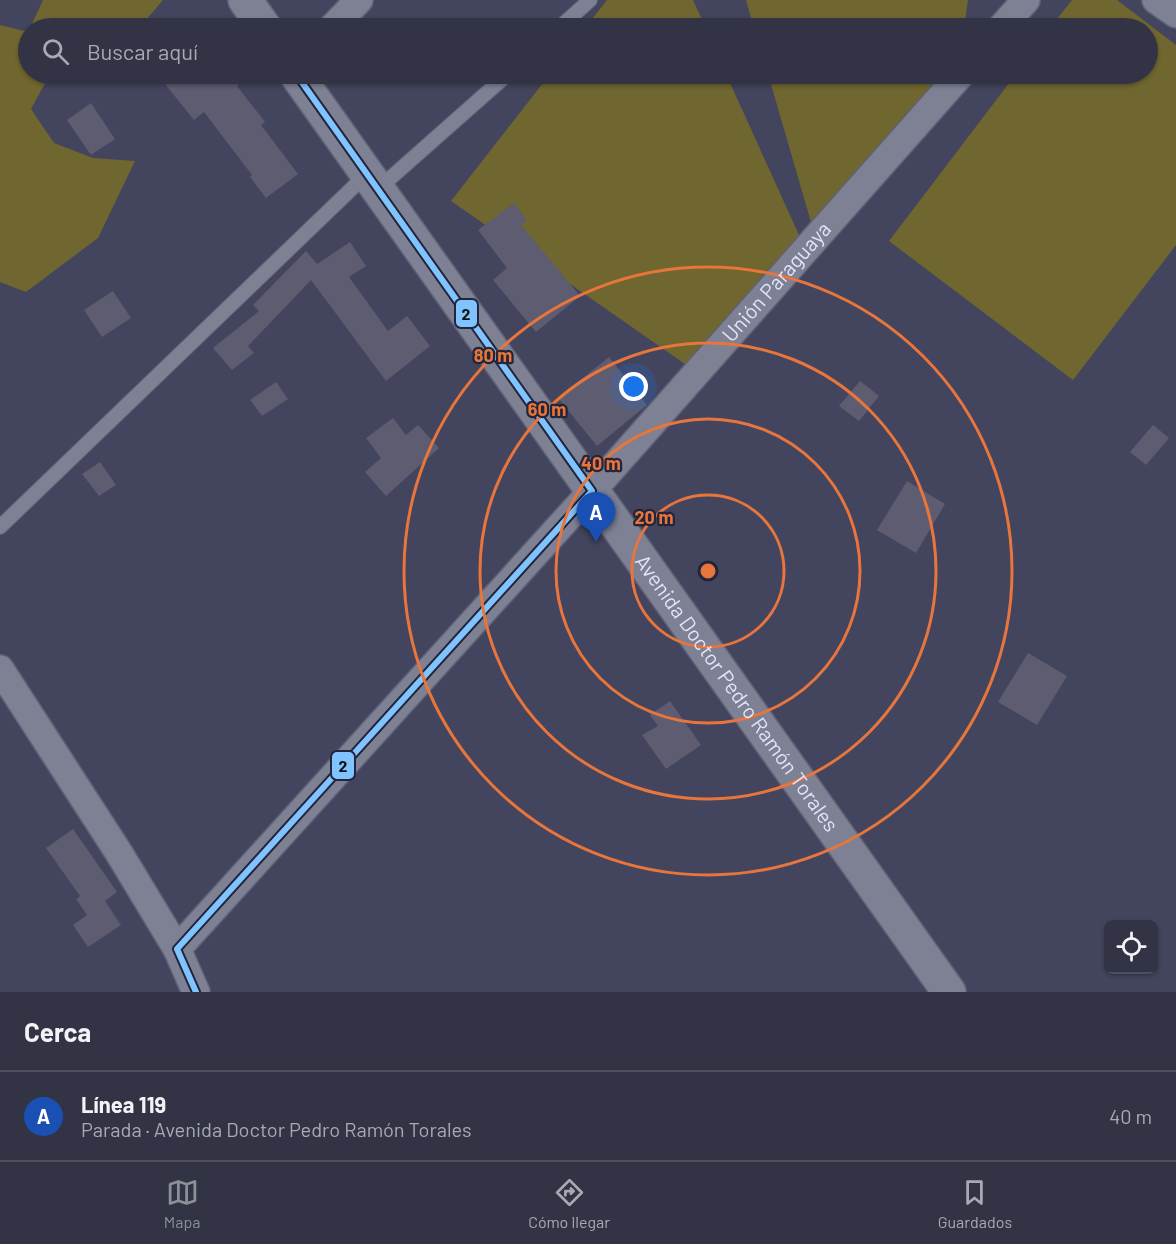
<!DOCTYPE html>
<html lang="es">
<meta charset="utf-8">
<style>
:root{--surface:#323446;--page:#3a3c4d;--text:#f1f3f6;--muted:#a8aab3;--line:#4d4f5f;--accent:#8c9099}
body{margin:0;font-family:Barlow,sans-serif;background:var(--page);color:var(--text)}
.controls{position:absolute;right:18px;bottom:18px;display:grid;overflow:hidden;border-radius:9px;box-shadow:0 2px 4px #0004}
.controls button{width:54px;height:54px;display:grid;place-items:center;padding:0;border:0;border-bottom:2px solid var(--line);background:var(--surface);color:var(--text);font:30px sans-serif}
.you{position:absolute;left:634px;top:387px;width:21px;height:21px;margin:-15px;border:4px solid #fff;border-radius:50%;background:#1a73e8;box-shadow:0 0 0 9px #1a73e833}
.badge{display:grid;place-items:center;width:39px;height:39px;border-radius:50%;background:var(--accent);color:#fff;font-size:20px;font-weight:700}
.pin{position:absolute;translate:-50% -50px;filter:drop-shadow(0 2px 3px #0008)}
.pin::after{content:'';position:absolute;top:32px;width:21px;height:18px;background:inherit;clip-path:polygon(0 0,100% 0,50% 100%)}
.list{margin:0;padding:0;list-style:none}
h2{display:flex;justify-content:space-between;align-items:center;height:78px;margin:0;padding:0 24px;font-size:26px}
h2 small{font-size:20px;font-weight:400;color:var(--muted)}
.list li{display:grid;grid-template-columns:39px 1fr auto;gap:18px;align-items:center;box-sizing:border-box;height:90px;padding:0 24px;border-top:2px solid var(--line)}
.list b{display:block;font-size:22px;white-space:nowrap}
.list p{margin:0;font-size:20px;white-space:nowrap;color:var(--muted)}
.list em{font-size:20px;font-style:normal;color:var(--muted)}
.icon{flex:none;width:33px;height:33px;fill:none;stroke:currentColor;stroke-width:2;stroke-linecap:round;stroke-linejoin:round}
.map{position:relative;flex:none;width:1176px;height:992px;overflow:hidden}
.search{position:absolute;background:var(--surface);box-shadow:0 2px 4px #0004;left:18px;right:18px;top:18px;height:66px;display:flex;align-items:center;gap:15px;box-sizing:border-box;padding:0 21px;border-radius:33px;color:var(--muted);font-size:22px}
.sheet{height:168px;background:var(--surface)}
nav{display:flex;justify-content:space-around;align-items:center;box-sizing:border-box;height:84px;border-top:2px solid var(--line);background:var(--surface);font-size:16px;color:var(--muted)}
nav a{display:grid;justify-items:center;gap:3px}
nav .on{color:var(--accent)}
.map>svg:first-child{display:block}
.green{fill:#70662f}
.building{fill:#5e5c70}
.lines{fill:none;stroke-linecap:round;stroke-linejoin:round}
.service-casing{stroke:#606176;stroke-width:16}
.minor-casing{stroke:#606176;stroke-width:30}
.tertiary-casing{stroke:#606176;stroke-width:36}
.service{stroke:#7e8094;stroke-width:14}
.minor{stroke:#7e8094;stroke-width:27}
.tertiary{stroke:#7e8094;stroke-width:33}
.bus-1-casing{stroke:#23253a;stroke-width:10}
.bus-1{stroke:#80c4ff;stroke-width:6}
.ring{fill:none;stroke:#e7753c;stroke-width:3}
.labels{text-anchor:middle;stroke-width:4.5;stroke-linejoin:round;paint-order:stroke}
.street-label{font-size:21px;fill:#e1e4fb;stroke:#23253a}
.centre{fill:#e7753c;stroke:#23253a;stroke-width:3}
.ring-label{font-size:18px;text-anchor:middle;font-weight:bold;fill:#e7753c;stroke:#23253a;stroke-width:4.5;stroke-linejoin:round;paint-order:stroke}
.line-badge{stroke:#23253a;stroke-width:2}
.pale-badge-label{font-size:16px;text-anchor:middle;font-weight:bold;fill:#111}
</style>
<div class="map">
<svg width="1176" height="992" viewBox="0 0 1176 992">
<rect width="100%" height="100%" fill="#43455e"/>
<path class="green" d="M 43,0 L 163,0 L 139,28 L 30,28 Z
M 607,0 L 693,0 L 706,28 L 585,28 Z
M 746,0 L 968,0 L 964,28 L 754,28 Z
M 1072,0 L 1117,0 L 1176,45 L 1176,245 L 1073,380 L 889,241 L 1016,74 L 1148,74 L 1148,28 L 1050,28 Z
M 0,25 L 28,32 L 28,74 L 50,74 L 31,109 L 54,143 L 93,158 L 135,161 L 98,238 L 26,292 L 0,282 Z
M 550,74 L 726,74 L 804,246 L 695,371 L 451,201 Z
M 768,74 L 957,74 L 815,236 Z"/>
<path class="building" d="M 178,74 L 252,74 L 237,86 L 265,122 L 261,125 L 298,174 L 266,198 L 250,177 L 252,175 L 204,112 L 194,120 L 165,84 Z
M 91,103 L 115,139 L 91,155 L 67,120 Z
M 514,203 L 527,220 L 521,225 L 580,296 L 536,332 L 493,280 L 507,268 L 478,230 Z
M 350,242 L 366,266 L 349,277 L 388,331 L 407,316 L 430,346 L 386,381 L 311,280 L 248,346 L 254,353 L 232,370 L 213,348 L 259,311 L 253,305 L 306,251 L 317,264 Z
M 113,291 L 131,318 L 102,337 L 84,310 Z
M 609,357 L 647,405 L 597,446 L 558,398 Z
M 860,381 L 879,396 L 859,421 L 839,406 Z
M 276,382 L 288,399 L 262,416 L 250,400 Z
M 393,418 L 406,435 L 418,425 L 439,448 L 386,496 L 365,472 L 381,458 L 366,438 Z
M 1153,425 L 1169,438 L 1146,465 L 1130,452 Z
M 100,462 L 116,485 L 99,496 L 82,474 Z
M 907,481 L 945,504 L 916,553 L 877,530 Z
M 1028,653 L 1067,676 L 1037,725 L 998,702 Z
M 670,701 L 701,745 L 666,769 L 642,735 L 658,726 L 650,715 Z
M 73,829 L 117,892 L 105,901 L 121,925 L 88,947 L 73,925 L 87,915 L 76,899 L 80,896 L 46,848 Z"/>
<g class="lines">
<g class="service-casing">
<path id="service" d="M 559,28 L 590,0
M 378,189 L 508,74
M 0,527 L 367,174"/>
</g>
<g class="minor-casing">
<g id="minor">
<path d="M 1156,0 L 1176,14"/>
<path d="M 332,28 L 359,0"/>
<path d="M 1001,28 L 1026,0"/>
<path d="M 0,669 L 119,853 L 177,949"/>
<path id="s1" d="M 196,992 L 177,949 L 592,491 L 961,74"/>
</g>
</g>
<g class="tertiary-casing">
<g id="tertiary">
<path d="M 245,0 L 265,28"/>
<path id="s2" d="M 296,74 L 949,992"/>
</g>
</g>
<use href="#service" class="service"/>
<use href="#minor" class="minor"/>
<use href="#tertiary" class="tertiary"/>
<g class="bus-1-casing">
<path id="bus-1" d="M 196,992 L 177,949 L 592,491 L 296,74"/>
</g>
<use href="#bus-1" class="bus-1"/>
</g>
<g class="ring">
<circle cx="708" cy="571" r="76"/>
<circle cx="708" cy="571" r="152"/>
<circle cx="708" cy="571" r="228"/>
<circle cx="708" cy="571" r="304"/>
</g>
<g class="labels">
<g class="street-label">
<text dy="7" stroke="none"><textPath href="#s1" startOffset="944">Unión Paraguaya</textPath></text>
<text dy="7" stroke="none"><textPath href="#s2" startOffset="760">Avenida Doctor Pedro Ramón Torales</textPath></text>
</g>
</g>
<circle cx="708" cy="571" r="9" class="centre"/>
<g class="ring-label">
<text x="493" y="362">80 m</text>
<text x="547" y="416">60 m</text>
<text x="601" y="470">40 m</text>
<text x="654" y="524">20 m</text>
</g>
<g class="line-badge">
<rect x="455" y="299" width="23" height="29" rx="6" fill="#80c4ff"/>
<rect x="331" y="751" width="24" height="29" rx="6" fill="#80c4ff"/>
</g>
<g class="pale-badge-label">
<text x="466" y="320">2</text>
<text x="343" y="772">2</text>
</g>
</svg>
<div class="controls">
<button><svg class="icon" aria-label="locate" viewBox="0 0 24 24"><circle cx="12" cy="12" r="6"/><path d="M12 2v4M12 18v4M2 12h4M18 12h4"/></svg></button>
</div>
<div class="you"></div>
<div class="pin badge" style="left:596px;top:542px;background:#1a4fb4">A</div>
<div class="search"><svg class="icon" aria-label="search" viewBox="0 0 24 24"><circle cx="10" cy="10" r="6"/><path d="M15 15l6 6"/></svg>Buscar aquí</div>
</div>
<section class="sheet">
<h2>Cerca<small></small></h2>
<ul class="list">
<li><span class="badge" style="background:#1a4fb4">A</span><div><b>Línea 119</b><p>Parada · Avenida Doctor Pedro Ramón Torales</p></div><em>40 m</em></li>
</ul>
</section>
<nav>
<a class="on"><svg class="icon" aria-label="map" viewBox="0 0 24 24"><path d="M3 6l6-2 6 2 6-2v14l-6 2-6-2-6 2zM9 4v14M15 6v14"/></svg>Mapa</a>
<a><svg class="icon" aria-label="directions" viewBox="0 0 24 24"><path d="M12 3l9 9-9 9-9-9zM9 14v-3h6M13 9l2 2-2 2"/></svg>Cómo llegar</a>
<a><svg class="icon" aria-label="saved" viewBox="0 0 24 24"><path d="M7 4h10v16l-5-4-5 4z"/></svg>Guardados</a>
</nav>
